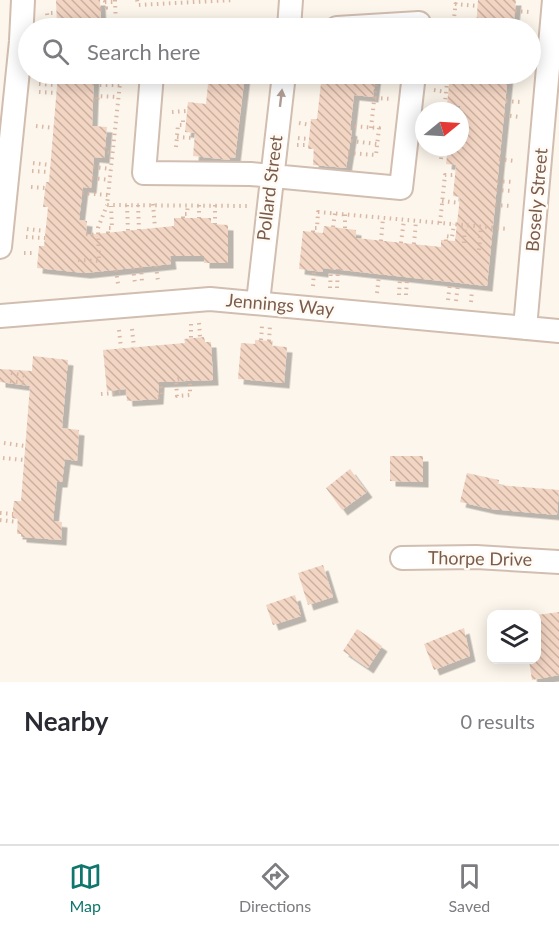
<!DOCTYPE html>
<style>
:root{--surface:#fff;--page:#f2f2f3;--text:#2b2b33;--muted:#7c7c81;--line:#e1e1e2;--accent:#0f766e}
body{margin:0;font-family:Lato,sans-serif;background:var(--page);color:var(--text)}
.controls{position:absolute;right:18px;bottom:18px;display:grid;overflow:hidden;border-radius:12px;box-shadow:0 3px 15px #0003}
.controls button{width:54px;height:54px;display:grid;place-items:center;padding:0;border:0;border-bottom:2px solid var(--line);background:var(--surface);color:var(--text);font:30px sans-serif}
.compass{position:absolute;left:415px;top:102px;width:54px;height:54px;border-radius:50%;background:var(--surface);box-shadow:0 3px 15px #0003;rotate:72deg}
.list{margin:0;padding:0;list-style:none}
h2{display:flex;justify-content:space-between;align-items:center;height:78px;margin:0;padding:0 24px;font-size:26px}
h2 small{font-size:20px;font-weight:400;color:var(--muted)}
.icon{flex:none;width:33px;height:33px;fill:none;stroke:currentColor;stroke-width:2;stroke-linecap:round;stroke-linejoin:round}
.map{position:relative;flex:none;width:559px;height:682px;overflow:hidden}
.search{position:absolute;background:var(--surface);box-shadow:0 3px 15px #0003;left:18px;right:18px;top:18px;height:66px;display:flex;align-items:center;gap:15px;box-sizing:border-box;padding:0 21px;border-radius:33px;color:var(--muted);font-size:22px}
.sheet{height:162px;background:var(--surface)}
nav{display:flex;justify-content:space-around;align-items:center;box-sizing:border-box;height:84px;border-top:2px solid var(--line);background:var(--surface);font-size:16px;color:var(--muted)}
nav a{display:grid;justify-items:center;gap:3px}
nav .on{color:var(--accent)}
.map>svg:first-child{display:block}
.building{fill:url(#building-back-hatch);filter:url(#shadow)}
.lines{fill:none;stroke-linecap:round;stroke-linejoin:round}
.minor-casing{stroke:#d1beb0;stroke-width:26}
.path{stroke:#d9b8a5;stroke-width:4;stroke-dasharray:1.5 4.5;stroke-linecap:butt}
.minor{stroke:#fff;stroke-width:22}
.oneway{fill:#af9d94}
.labels{text-anchor:middle;stroke-width:5;stroke-linejoin:round;paint-order:stroke}
.street-label{font-size:18px;fill:#7a5c4d;stroke:#fffaf3}
</style>
<div class="map">
<svg width="559" height="682" viewBox="0 0 559 682">
<defs>
<pattern id="building-back-hatch" width="6" height="6" patternUnits="userSpaceOnUse" patternTransform="scale(1.5)"><rect width="6" height="6" fill="#f3d5c3"/><path d="M-1 5l2 2M0 0l6 6M5-1l2 2" fill="none" stroke="#cab0a1"/></pattern>
<filter id="shadow"><feDropShadow dx="5.5" dy="5.5" stdDeviation="0" flood-color="#0004"/></filter>
</defs>
<rect width="100%" height="100%" fill="#fdf6ec"/>
<path class="building" d="M 56,0 L 100,0 L 101,23 L 57,25 Z
M 478,0 L 516,0 L 513,28 L 476,28 Z
M 58,74 L 94,74 L 92,126 L 107,127 L 104,158 L 94,157 L 91,188 L 83,187 L 79,220 L 87,221 L 86,235 L 174,226 L 174,218 L 211,218 L 211,224 L 228,225 L 228,263 L 204,263 L 204,256 L 170,256 L 171,264 L 85,273 L 37,268 L 39,246 L 44,246 L 48,207 L 43,207 L 46,182 L 49,182 Z
M 209,74 L 245,74 L 235,158 L 230,157 L 230,160 L 193,156 L 195,133 L 185,132 L 188,102 L 206,104 Z
M 322,74 L 376,74 L 373,97 L 354,95 L 350,130 L 352,131 L 346,168 L 313,165 L 314,149 L 308,149 L 311,119 L 317,119 Z
M 450,74 L 508,74 L 487,286 L 323,268 L 323,272 L 299,269 L 303,231 L 323,233 L 324,226 L 356,230 L 356,238 L 441,247 L 441,240 L 455,241 L 460,197 L 453,196 L 456,165 L 446,164 L 448,147 L 460,147 L 460,106 L 447,105 Z
M 204,337 L 205,342 L 211,342 L 213,380 L 159,382 L 158,399 L 127,401 L 126,389 L 107,391 L 103,350 L 185,343 L 184,339 Z
M 255,340 L 273,341 L 272,346 L 287,347 L 284,383 L 238,379 L 241,343 L 255,344 Z
M 33,356 L 68,360 L 62,428 L 79,430 L 77,461 L 65,459 L 62,482 L 57,482 L 53,521 L 62,522 L 61,540 L 21,537 L 21,534 L 17,534 L 18,519 L 12,518 L 14,501 L 21,501 L 30,386 L 0,382 L 0,369 L 32,371 Z
M 390,456 L 423,456 L 423,482 L 390,481 Z
M 350,469 L 367,492 L 342,510 L 326,488 Z
M 467,473 L 499,480 L 498,485 L 559,490 L 557,515 L 491,509 L 460,502 Z
M 323,565 L 333,597 L 308,605 L 298,573 Z
M 295,595 L 301,616 L 273,625 L 266,605 Z
M 559,612 L 559,675 L 532,680 L 529,660 L 537,660 L 537,652 L 541,651 L 537,615 Z
M 464,628 L 470,656 L 434,670 L 424,644 Z
M 357,629 L 382,646 L 368,668 L 343,651 Z"/>
<g class="lines">
<g class="minor-casing">
<path id="minor" d="M 289,28 L 291,0
M 337,28 L 419,23 L 419,28
M 152,74 L 144,173 L 251,174 L 401,188 L 414,74
M 0,247 L 21,41 L 23,0
M 258,302 L 284,74
M 0,316 L 210,299 L 559,331
M 525,328 L 554,0
M 402,558 L 476,557 L 559,562"/>
</g>
<path class="path" d="M 115,0 L 116,28
M 137,0 L 138,5 L 233,0
M 455,4 L 478,6
M 100,9 L 106,8 L 105,2 L 115,2
M 515,11 L 530,12
M 43,22 L 48,22 L 47,13 L 56,13
M 453,24 L 476,27
M 453,28 L 456,0
M 121,74 L 107,205 L 248,206
M 193,74 L 209,75
M 448,74 L 444,110 L 452,111
M 183,77 L 184,74
M 94,79 L 98,80 L 97,85 L 120,85
M 39,84 L 57,85
M 434,90 L 446,92
M 39,92 L 56,93
M 375,98 L 392,99
M 93,100 L 97,101 L 98,96 L 118,97
M 506,101 L 521,102
M 172,112 L 187,111
M 460,112 L 462,112
M 504,115 L 520,117
M 299,123 L 310,125
M 36,126 L 54,128
M 371,128 L 377,74
M 177,137 L 195,138
M 298,138 L 309,139
M 351,141 L 377,144
M 297,145 L 308,145
M 105,147 L 107,152 L 112,153
M 176,147 L 178,125 L 183,125 L 183,120 L 186,120
M 348,153 L 376,155 L 379,128 L 350,126
M 441,159 L 443,147
M 499,159 L 515,161
M 33,163 L 50,165
M 93,167 L 111,169
M 32,171 L 50,172
M 92,178 L 110,180
M 497,181 L 513,182
M 31,187 L 45,188
M 496,190 L 512,191
M 82,193 L 108,195
M 442,201 L 460,203
M 153,204 L 155,228
M 127,205 L 128,231
M 138,205 L 139,230
M 199,205 L 199,218
M 215,205 L 215,224
M 495,205 L 511,206
M 183,218 L 183,214 L 187,214 L 188,204
M 440,223 L 445,175 L 455,175
M 333,227 L 335,213
M 345,228 L 345,214
M 27,229 L 45,231
M 313,232 L 313,228 L 317,228 L 318,212 L 508,229
M 108,233 L 108,228 L 112,228 L 111,206
M 86,234 L 97,235
M 26,237 L 45,238
M 381,241 L 383,218
M 446,241 L 446,236 L 452,237 L 454,224
M 401,243 L 404,220
M 464,243 L 465,225
M 414,244 L 416,221
M 479,250 L 481,227
M 24,253 L 34,253
M 78,260 L 99,261 L 98,228 L 107,205
M 156,266 L 158,281
M 141,267 L 142,282
M 133,268 L 135,283
M 116,270 L 118,284
M 313,286 L 314,271
M 330,288 L 331,269
M 337,288 L 338,269
M 377,293 L 379,275
M 399,295 L 400,278
M 406,295 L 407,278
M 448,300 L 450,283
M 456,301 L 458,284
M 471,302 L 472,291
M 199,323 L 200,337
M 191,324 L 191,338
M 132,329 L 134,347
M 119,330 L 121,348
M 261,340 L 262,326
M 269,341 L 270,326
M 11,373 L 27,376
M 179,379 L 176,380 L 177,396 L 190,395 L 190,383 L 186,381
M 10,381 L 26,383
M 101,394 L 126,392
M 158,397 L 162,396 L 161,386
M 4,443 L 25,446
M 3,458 L 24,460
M 0,513 L 13,514
M 0,520 L 18,522"/>
<use href="#minor" class="minor"/>
</g>
<defs><path id="oneway-solid" d="M-6-.8H1V-3.2L6.5 0L1 3.2V.8H-6Z" transform="scale(1.5)"/></defs>
<use class="oneway" href="#oneway-solid" transform="translate(281 98) rotate(-83)"/>
<g class="labels">
<g class="street-label">
<text transform="translate(270 188) rotate(-83)" y="6">Pollard Street</text>
<text transform="translate(537 200) rotate(-85)" y="6">Bosely Street</text>
<text transform="translate(280 305) rotate(5)" y="6">Jennings Way</text>
<text transform="translate(480 559) rotate(1)" y="6">Thorpe Drive</text>
</g>
</g>
</svg>
<div class="controls">
<button><svg class="icon" aria-label="layers" viewBox="0 0 24 24"><path d="M12 4l9 5-9 5-9-5zM3 14l9 5 9-5"/></svg></button>
</div>
<svg class="compass" viewBox="-18 -18 36 36"><path d="M0-13l5 13h-10z" fill="#e53935"/><path d="M0 13l5-13h-10z" fill="#7c7c81"/></svg>
<div class="search"><svg class="icon" aria-label="search" viewBox="0 0 24 24"><circle cx="10" cy="10" r="6"/><path d="M15 15l6 6"/></svg>Search here</div>
</div>
<section class="sheet">
<h2>Nearby<small>0 results</small></h2>
<ul class="list">
</ul>
</section>
<nav>
<a class="on"><svg class="icon" aria-label="map" viewBox="0 0 24 24"><path d="M3 6l6-2 6 2 6-2v14l-6 2-6-2-6 2zM9 4v14M15 6v14"/></svg>Map</a>
<a><svg class="icon" aria-label="directions" viewBox="0 0 24 24"><path d="M12 3l9 9-9 9-9-9zM9 14v-3h6M13 9l2 2-2 2"/></svg>Directions</a>
<a><svg class="icon" aria-label="saved" viewBox="0 0 24 24"><path d="M7 4h10v16l-5-4-5 4z"/></svg>Saved</a>
</nav>
